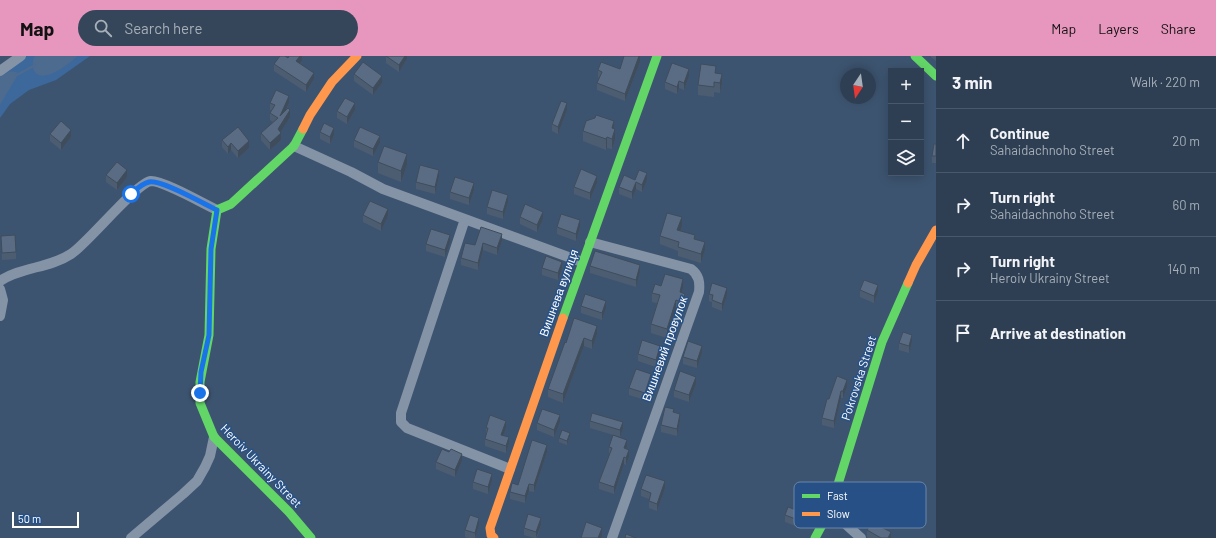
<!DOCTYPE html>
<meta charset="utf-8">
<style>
:root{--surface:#2e3f54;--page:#36465a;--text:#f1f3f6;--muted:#a7afb8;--line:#49586b;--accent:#e797bd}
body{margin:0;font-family:Barlow,sans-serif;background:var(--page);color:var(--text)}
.controls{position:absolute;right:12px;top:12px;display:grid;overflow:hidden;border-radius:0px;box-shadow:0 2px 10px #0003}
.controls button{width:36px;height:36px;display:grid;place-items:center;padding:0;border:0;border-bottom:1px solid var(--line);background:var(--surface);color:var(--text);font:20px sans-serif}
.compass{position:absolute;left:840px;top:12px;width:36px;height:36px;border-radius:50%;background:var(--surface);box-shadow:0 2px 10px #0003;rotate:193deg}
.scale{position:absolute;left:12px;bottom:10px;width:67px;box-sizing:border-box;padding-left:4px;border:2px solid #fff;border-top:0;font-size:11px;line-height:14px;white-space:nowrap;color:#fff;-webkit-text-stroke:3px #275186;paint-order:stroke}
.stop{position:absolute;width:12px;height:12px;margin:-9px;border:3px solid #1a73e8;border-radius:50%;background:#fff}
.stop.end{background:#1a73e8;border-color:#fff;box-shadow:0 1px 4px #0008}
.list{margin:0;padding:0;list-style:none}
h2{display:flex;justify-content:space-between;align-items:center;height:52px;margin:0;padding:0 16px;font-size:17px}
h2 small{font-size:13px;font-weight:400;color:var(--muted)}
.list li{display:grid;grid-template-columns:26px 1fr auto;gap:12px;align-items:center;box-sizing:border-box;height:64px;padding:0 16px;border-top:1px solid var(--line)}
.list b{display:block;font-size:15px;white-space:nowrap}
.list p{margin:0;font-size:13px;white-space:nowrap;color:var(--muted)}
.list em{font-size:13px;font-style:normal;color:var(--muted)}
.icon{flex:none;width:22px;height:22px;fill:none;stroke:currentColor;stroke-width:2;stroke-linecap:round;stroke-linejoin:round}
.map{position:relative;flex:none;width:936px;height:482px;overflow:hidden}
header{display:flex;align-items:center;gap:24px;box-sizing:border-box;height:56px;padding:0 20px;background:var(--accent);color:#111}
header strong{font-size:19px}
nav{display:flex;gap:22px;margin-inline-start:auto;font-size:14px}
.search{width:280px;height:36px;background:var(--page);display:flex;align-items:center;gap:10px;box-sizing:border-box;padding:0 14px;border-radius:22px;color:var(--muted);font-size:15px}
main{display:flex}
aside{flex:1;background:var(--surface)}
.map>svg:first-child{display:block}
.green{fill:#3c689c}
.water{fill:#4d6a8f}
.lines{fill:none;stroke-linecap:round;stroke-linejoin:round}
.stream{stroke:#4d6a8f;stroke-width:2.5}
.street{stroke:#8494a6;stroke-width:10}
.fast{stroke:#63d668;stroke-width:9}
.slow{stroke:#ff974d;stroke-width:9}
.wall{fill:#4d5d71}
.shaded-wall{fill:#3f4c5c}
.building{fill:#5a6c83;stroke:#3f4c5c}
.route{stroke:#1a73e8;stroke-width:5}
.labels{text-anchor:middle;stroke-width:3;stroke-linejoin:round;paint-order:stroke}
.street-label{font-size:12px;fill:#fff;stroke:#275186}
.key{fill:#275186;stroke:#6885aa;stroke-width:1}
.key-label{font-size:11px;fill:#fff}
</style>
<header>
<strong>Map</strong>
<div class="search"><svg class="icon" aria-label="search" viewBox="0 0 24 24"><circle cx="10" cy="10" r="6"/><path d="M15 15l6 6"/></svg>Search here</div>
<nav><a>Map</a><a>Layers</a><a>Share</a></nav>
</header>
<main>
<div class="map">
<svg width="936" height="482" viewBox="0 0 936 482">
<rect width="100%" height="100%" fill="#3d5470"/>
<path class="green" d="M 21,0 L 90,0 L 56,24 L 29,34 L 10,48 L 0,62 L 0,15 Z"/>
<path class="water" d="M 35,0 L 77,0 C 70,8 42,29 34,15 C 32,9 32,5 35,0 Z
M 11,15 L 19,17 L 0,49 L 0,20 Z"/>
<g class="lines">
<path class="stream" d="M 17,19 L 35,9"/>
<path class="street" d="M 0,15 L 21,0
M 294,90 L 351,116 L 383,133 L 582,206
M 465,163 L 401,357 L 401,366 L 407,372 L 510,413
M 590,186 L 691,213 C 699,219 700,226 699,236 L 612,482
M 0,225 C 21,211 50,212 71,198 C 88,187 137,126 151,125 C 164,125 204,148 217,154
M 0,233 L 3,244 L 0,260
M 830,454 L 861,482
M 131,482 L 183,438 L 197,425 L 205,411 L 210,400 L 214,381"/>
<path class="fast" d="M 915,0 L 936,20
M 303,73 L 294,90 L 231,148 L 217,154 L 211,193 L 209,279 L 200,326 L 200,347 L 214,381 L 289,456 L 311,482
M 563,262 L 657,0
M 815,482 L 830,454 L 882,286 L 908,227"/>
<path class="slow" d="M 303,73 L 310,59 L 332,26 L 357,0
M 908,227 L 916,209 L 936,174
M 494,482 L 491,479 L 490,472 L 563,262"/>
</g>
<path class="wall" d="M 302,0 L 302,5 L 300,7 L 314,23 L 306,36 L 274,15 L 274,8 L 288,2 Z
M 386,0 L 407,0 L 407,3 L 399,16 L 386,7 Z
M 640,0 L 640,6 L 625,45 L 597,34 L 597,27 L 599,22 L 598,21 L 598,14 L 620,13 Z
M 931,0 L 936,0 L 936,5 L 931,1 Z
M 716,17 L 722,28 L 720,37 L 714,36 L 714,41 L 698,39 L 698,29 Z
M 354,18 L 382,27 L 373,39 L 354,25 Z
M 689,20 L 684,34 L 679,32 L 677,38 L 665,33 L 665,26 Z
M 270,47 L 289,47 L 286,55 L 290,61 L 280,76 L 281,84 L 270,94 L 261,84 L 261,77 L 273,66 L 270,64 L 270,57 L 272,55 L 270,54 Z
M 355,54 L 347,68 L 337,62 L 337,55 Z
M 567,54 L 558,78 L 552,75 L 552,68 Z
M 614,73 L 615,84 L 612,93 L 607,92 L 606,94 L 583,85 L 583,75 Z
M 320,76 L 334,79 L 330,88 L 320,83 Z
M 50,78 L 71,81 L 61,94 L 50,85 Z
M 222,84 L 249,92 L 238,102 L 231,94 L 228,98 L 222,91 Z
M 354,84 L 380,87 L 373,100 L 354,91 Z
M 936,88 L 936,107 L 932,107 L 932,100 Z
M 378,106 L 407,109 L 401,126 L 378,117 Z
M 106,119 L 127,121 L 117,134 L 106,126 Z
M 439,121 L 435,138 L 416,133 L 416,126 Z
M 635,124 L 647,124 L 642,136 L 636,133 L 632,143 L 619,138 L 619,131 Z
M 597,127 L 590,144 L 574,138 L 574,131 Z
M 474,134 L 469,149 L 450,143 L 450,136 Z
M 508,146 L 503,163 L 487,158 L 487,151 Z
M 363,159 L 388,160 L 381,175 L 363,166 Z
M 520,161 L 543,163 L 537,176 L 520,168 Z
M 682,170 L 680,175 L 695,183 L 705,194 L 701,207 L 678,200 L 678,195 L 660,188 L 660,180 Z
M 481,171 L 502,185 L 497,199 L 483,194 L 478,214 L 461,209 L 461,202 L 475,189 Z
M 557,171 L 580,171 L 576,185 L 557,178 Z
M 1,180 L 16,196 L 16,203 L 2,204 Z
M 450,186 L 445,201 L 426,195 L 426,188 Z
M 590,210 L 640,216 L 636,231 L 590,217 Z
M 542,212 L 562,213 L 558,224 L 542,219 Z
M 661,230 L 683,232 L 682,237 L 685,247 L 682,255 L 676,253 L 667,282 L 651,277 L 651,268 L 657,247 L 652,246 L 652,237 Z
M 860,234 L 878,236 L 874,247 L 860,241 Z
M 709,238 L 727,239 L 722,255 L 712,251 L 712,246 L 709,245 Z
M 581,250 L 606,252 L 602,264 L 581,257 Z
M 597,278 L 592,293 L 584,290 L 563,347 L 548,341 L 548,333 L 566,287 Z
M 912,286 L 909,297 L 899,294 L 899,287 Z
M 660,297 L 656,311 L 638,305 L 638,298 Z
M 702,297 L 697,312 L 683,308 L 683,301 Z
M 651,325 L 645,344 L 629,339 L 629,332 Z
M 696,328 L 689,346 L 674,341 L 674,334 Z
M 847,331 L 843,342 L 841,342 L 834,372 L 822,369 L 822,362 L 829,343 Z
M 674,356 L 680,365 L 677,380 L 661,376 L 661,369 Z
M 590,365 L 623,373 L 620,381 L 590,372 Z
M 560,366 L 554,381 L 537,374 L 537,367 Z
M 486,372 L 506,372 L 503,380 L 509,388 L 506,397 L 485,390 L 485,383 L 486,379 Z
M 570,380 L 567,389 L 559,386 L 559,382 Z
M 609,391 L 627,391 L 626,393 L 629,401 L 626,409 L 624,408 L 614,438 L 599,433 L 599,426 L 610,398 L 609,398 Z
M 547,396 L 534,436 L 529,435 L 525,447 L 510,443 L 510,436 L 518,429 Z
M 462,405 L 455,421 L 436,413 L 436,406 Z
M 492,425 L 488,438 L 473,433 L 473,426 Z
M 665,432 L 657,455 L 649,452 L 649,443 L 641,440 L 641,433 Z
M 785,459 L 804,464 L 801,472 L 785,466 Z
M 890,460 L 884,472 L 891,482 L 868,482 L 867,481 L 867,474 L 870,469 L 869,468 L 869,461 Z
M 479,469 L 475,482 L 468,482 L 465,481 L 465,474 Z
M 541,469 L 537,482 L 534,482 L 524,479 L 524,472 Z"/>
<path class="shaded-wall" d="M 300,0 L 302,0 L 302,5 L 296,11 L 296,5 Z
M 405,0 L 407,0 L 407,3 L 399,16 L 399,9 Z
M 639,0 L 640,0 L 640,6 L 625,45 L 625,38 Z
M 689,13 L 689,20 L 684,34 L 684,27 Z
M 314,17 L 314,23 L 306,36 L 306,29 Z
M 722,18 L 722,28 L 720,37 L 720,27 Z
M 382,20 L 382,27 L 373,39 L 373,32 Z
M 679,25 L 679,32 L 677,38 L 677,31 Z
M 289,40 L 289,47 L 280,67 L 280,60 Z
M 355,47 L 355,54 L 347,68 L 347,61 Z
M 567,47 L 567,54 L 558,78 L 558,71 Z
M 290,54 L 290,61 L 278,80 L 278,73 Z
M 614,65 L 614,76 L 612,72 Z
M 334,72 L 334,79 L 330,88 L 330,81 Z
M 615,73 L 615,84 L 612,93 L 612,83 Z
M 71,74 L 71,81 L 61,94 L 61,87 Z
M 281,77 L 281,84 L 270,94 L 270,87 Z
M 380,80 L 380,87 L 373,100 L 373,93 Z
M 607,81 L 607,92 L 606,94 L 606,83 Z
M 249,85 L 249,92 L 238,102 L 238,95 Z
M 231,87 L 231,94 L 228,98 L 228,91 Z
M 407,98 L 407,109 L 401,126 L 401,115 Z
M 127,114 L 127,121 L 117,134 L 117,127 Z
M 439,114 L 439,121 L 435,138 L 435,131 Z
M 647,117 L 647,124 L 642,136 L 642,129 Z
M 597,120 L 597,127 L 590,144 L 590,137 Z
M 636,126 L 636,133 L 632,143 L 632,136 Z
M 474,127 L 474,134 L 469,149 L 469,142 Z
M 508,139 L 508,146 L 503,163 L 503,156 Z
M 388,153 L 388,160 L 381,175 L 381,168 Z
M 543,156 L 543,163 L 537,176 L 537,169 Z
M 682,161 L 682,170 L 677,183 L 677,174 Z
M 580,164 L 580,171 L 576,185 L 576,178 Z
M 502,178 L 502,185 L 497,199 L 497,192 Z
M 450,179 L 450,186 L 445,201 L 445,194 Z
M 705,186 L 705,194 L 701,207 L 701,198 Z
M 483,187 L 483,194 L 478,214 L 478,207 Z
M 562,206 L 562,213 L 558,224 L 558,217 Z
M 640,209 L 640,216 L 636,231 L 636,224 Z
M 683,223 L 683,232 L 680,245 L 680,236 Z
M 878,229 L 878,236 L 874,247 L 874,240 Z
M 727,232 L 727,239 L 722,255 L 722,248 Z
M 685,238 L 685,247 L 682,255 L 682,246 Z
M 676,244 L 676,253 L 667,282 L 667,273 Z
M 606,245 L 606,252 L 602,264 L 602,257 Z
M 597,270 L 597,278 L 592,293 L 592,285 Z
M 912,279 L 912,286 L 909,297 L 909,290 Z
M 584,282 L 584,290 L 563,347 L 563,338 Z
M 660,290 L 660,297 L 656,311 L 656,304 Z
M 702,290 L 702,297 L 697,312 L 697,305 Z
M 651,318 L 651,325 L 645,344 L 645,337 Z
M 696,321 L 696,328 L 689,346 L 689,339 Z
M 847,324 L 847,331 L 843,342 L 843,335 Z
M 841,335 L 841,342 L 834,372 L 834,365 Z
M 680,358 L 680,365 L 677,380 L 677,373 Z
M 560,359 L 560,366 L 554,381 L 554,374 Z
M 506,365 L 506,372 L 501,386 L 501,379 Z
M 623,366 L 623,373 L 620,381 L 620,374 Z
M 570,377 L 570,380 L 567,389 L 567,385 Z
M 509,381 L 509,388 L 506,397 L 506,390 Z
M 627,384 L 627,391 L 624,399 L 624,392 Z
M 547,389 L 547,396 L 534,436 L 534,429 Z
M 629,394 L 629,401 L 626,409 L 626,402 Z
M 462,398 L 462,405 L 455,421 L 455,414 Z
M 624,401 L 624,408 L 614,438 L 614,431 Z
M 492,418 L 492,425 L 488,438 L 488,431 Z
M 665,425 L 665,432 L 657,455 L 657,448 Z
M 529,428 L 529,435 L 525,447 L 525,440 Z
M 890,453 L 890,460 L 881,478 L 881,471 Z
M 804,457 L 804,464 L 801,472 L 801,465 Z
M 479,462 L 479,469 L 475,482 L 475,477 Z
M 541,462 L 541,469 L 536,482 L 536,476 Z
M 602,472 L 602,479 L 601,482 L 598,482 Z
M 891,476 L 891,482 L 888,482 Z"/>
<path class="building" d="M 280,0 L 285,0 L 288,2 L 289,0 L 300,0 L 296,5 L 314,17 L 306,29 L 274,8 Z
M 386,0 L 405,0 L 399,9 Z
M 624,0 L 639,0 L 625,38 L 597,27 L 602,16 L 598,14 L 601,6 L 620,13 Z
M 363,6 L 382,20 L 373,32 L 354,18 Z
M 672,7 L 689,13 L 684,27 L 679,25 L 677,31 L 665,26 Z
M 701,8 L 716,10 L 715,17 L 722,18 L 720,27 L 714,26 L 714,31 L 698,29 Z
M 276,34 L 289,40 L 280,60 L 288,52 L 290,54 L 278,73 L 281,77 L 270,87 L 261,77 L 278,62 L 270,57 L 275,49 L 270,47 Z
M 345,42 L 355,47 L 347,61 L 337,55 Z
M 561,45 L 567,47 L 558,71 L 552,68 Z
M 596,59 L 614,65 L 612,72 L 615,73 L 612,83 L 607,81 L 606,83 L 583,75 L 586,65 L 595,62 Z
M 61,65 L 71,74 L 61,87 L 50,78 Z
M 324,67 L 334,72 L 330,81 L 320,76 Z
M 238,71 L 249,85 L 238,95 L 231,87 L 228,91 L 222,84 Z
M 360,71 L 380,80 L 373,93 L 354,84 Z
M 934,88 L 936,88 L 936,100 L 932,100 Z
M 384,90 L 407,98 L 401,115 L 378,106 Z
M 117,106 L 127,114 L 117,127 L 106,119 Z
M 420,109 L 439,114 L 435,131 L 416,126 Z
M 581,113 L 597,120 L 590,137 L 574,131 Z
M 639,114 L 647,117 L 642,129 L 636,126 L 632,136 L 619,131 L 624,119 L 635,124 Z
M 455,121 L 474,127 L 469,142 L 450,136 Z
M 492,134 L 508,139 L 503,156 L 487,151 Z
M 370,145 L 388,153 L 381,168 L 363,159 Z
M 525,148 L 543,156 L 537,169 L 520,161 Z
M 667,157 L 682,161 L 677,174 L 695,179 L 694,183 L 705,186 L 701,198 L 678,191 L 679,186 L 660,180 Z
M 561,158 L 580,164 L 576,178 L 557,171 Z
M 481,171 L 502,178 L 497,192 L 483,187 L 478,207 L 461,202 L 465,187 L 475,189 Z
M 431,173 L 450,179 L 445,194 L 426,188 Z
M 15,179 L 16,196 L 2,197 L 1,180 Z
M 595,195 L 640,209 L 636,224 L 590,210 Z
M 546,200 L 562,206 L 558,217 L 542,212 Z
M 665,218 L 683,223 L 680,236 L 685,238 L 682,246 L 676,244 L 667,273 L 651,268 L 660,239 L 652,237 L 655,228 L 661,230 Z
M 864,224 L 878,229 L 874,240 L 860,234 Z
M 712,227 L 727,232 L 722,248 L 712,244 L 713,239 L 709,238 Z
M 585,238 L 606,245 L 602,257 L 581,250 Z
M 574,262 L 597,270 L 592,285 L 584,282 L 563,338 L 548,333 L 565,286 L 566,287 Z
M 903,276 L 912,279 L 909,290 L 899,287 Z
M 642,284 L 660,290 L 656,304 L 638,298 Z
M 688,285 L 702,290 L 697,305 L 683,301 Z
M 636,313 L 651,318 L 645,337 L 629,332 Z
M 680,315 L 696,321 L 689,339 L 674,334 Z
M 837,320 L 847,324 L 843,335 L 841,335 L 834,365 L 822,362 L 827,343 L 829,343 Z
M 665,351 L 674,353 L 673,356 L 680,358 L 677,373 L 661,369 Z
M 542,353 L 560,359 L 554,374 L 537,367 Z
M 592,357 L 623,366 L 620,374 L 590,365 Z
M 490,359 L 506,365 L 501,379 L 509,381 L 506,390 L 485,383 L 488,372 L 486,372 Z
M 562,374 L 570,377 L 567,385 L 559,382 Z
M 613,379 L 627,384 L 624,392 L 629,394 L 626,402 L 624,401 L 614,431 L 599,426 L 612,392 L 609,391 Z
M 532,384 L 547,389 L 534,429 L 529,428 L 525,440 L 510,436 L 512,427 L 518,429 Z
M 442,393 L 449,396 L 451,393 L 462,398 L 455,414 L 436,406 Z
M 477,413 L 492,418 L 488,431 L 473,426 Z
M 646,419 L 665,425 L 657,448 L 649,445 L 651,437 L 641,433 Z
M 877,446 L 890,453 L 881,471 L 891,476 L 888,482 L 881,482 L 867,474 L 873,464 L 869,461 Z
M 788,451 L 804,457 L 801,465 L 785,459 Z
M 528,458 L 541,462 L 536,476 L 524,472 Z
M 470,459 L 479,462 L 475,477 L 465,474 Z
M 586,466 L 602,472 L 598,482 L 581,482 Z
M 626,478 L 636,482 L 625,482 Z"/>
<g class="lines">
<path class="route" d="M 131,138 C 136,134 141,128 149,126 C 161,123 204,148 217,154 L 211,193 L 209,279 L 201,316 L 200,337"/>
</g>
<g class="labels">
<g class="street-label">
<text transform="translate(559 237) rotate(-70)" y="4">Вишнева вулиця</text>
<text transform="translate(665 293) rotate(-70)" y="4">Вишневий провулок</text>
<text transform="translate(859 322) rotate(-72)" y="4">Pokrovska Street</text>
<text transform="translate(261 410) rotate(46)" y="4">Heroiv Ukrainy Street</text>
</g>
</g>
<rect x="794" y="426" width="132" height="46" rx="6" class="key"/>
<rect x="802" y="438" width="18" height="4" fill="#63d668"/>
<rect x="802" y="456" width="18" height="4" fill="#ff974d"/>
<g class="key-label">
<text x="827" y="444">Fast</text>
<text x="827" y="462">Slow</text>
</g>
</svg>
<div class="controls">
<button>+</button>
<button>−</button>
<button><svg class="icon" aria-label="layers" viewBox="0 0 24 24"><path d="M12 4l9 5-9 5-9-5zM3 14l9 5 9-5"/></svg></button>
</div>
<svg class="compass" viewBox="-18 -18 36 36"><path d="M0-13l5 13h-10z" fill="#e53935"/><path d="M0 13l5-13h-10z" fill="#a7afb8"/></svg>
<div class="scale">50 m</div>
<div class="stop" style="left:131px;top:138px"></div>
<div class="stop end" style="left:200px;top:337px"></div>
</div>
<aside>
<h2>3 min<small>Walk · 220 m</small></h2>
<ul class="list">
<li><svg class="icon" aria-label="ahead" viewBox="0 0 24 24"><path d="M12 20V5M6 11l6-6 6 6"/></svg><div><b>Continue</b><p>Sahaidachnoho Street</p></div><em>20 m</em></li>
<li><svg class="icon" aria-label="right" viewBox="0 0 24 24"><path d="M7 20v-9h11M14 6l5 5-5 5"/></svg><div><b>Turn right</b><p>Sahaidachnoho Street</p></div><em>60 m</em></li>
<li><svg class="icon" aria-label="right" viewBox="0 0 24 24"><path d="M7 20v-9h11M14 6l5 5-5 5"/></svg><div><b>Turn right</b><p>Heroiv Ukrainy Street</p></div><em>140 m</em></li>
<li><svg class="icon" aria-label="arrive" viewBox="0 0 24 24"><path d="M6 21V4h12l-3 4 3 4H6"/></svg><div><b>Arrive at destination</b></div></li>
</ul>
</aside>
</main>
